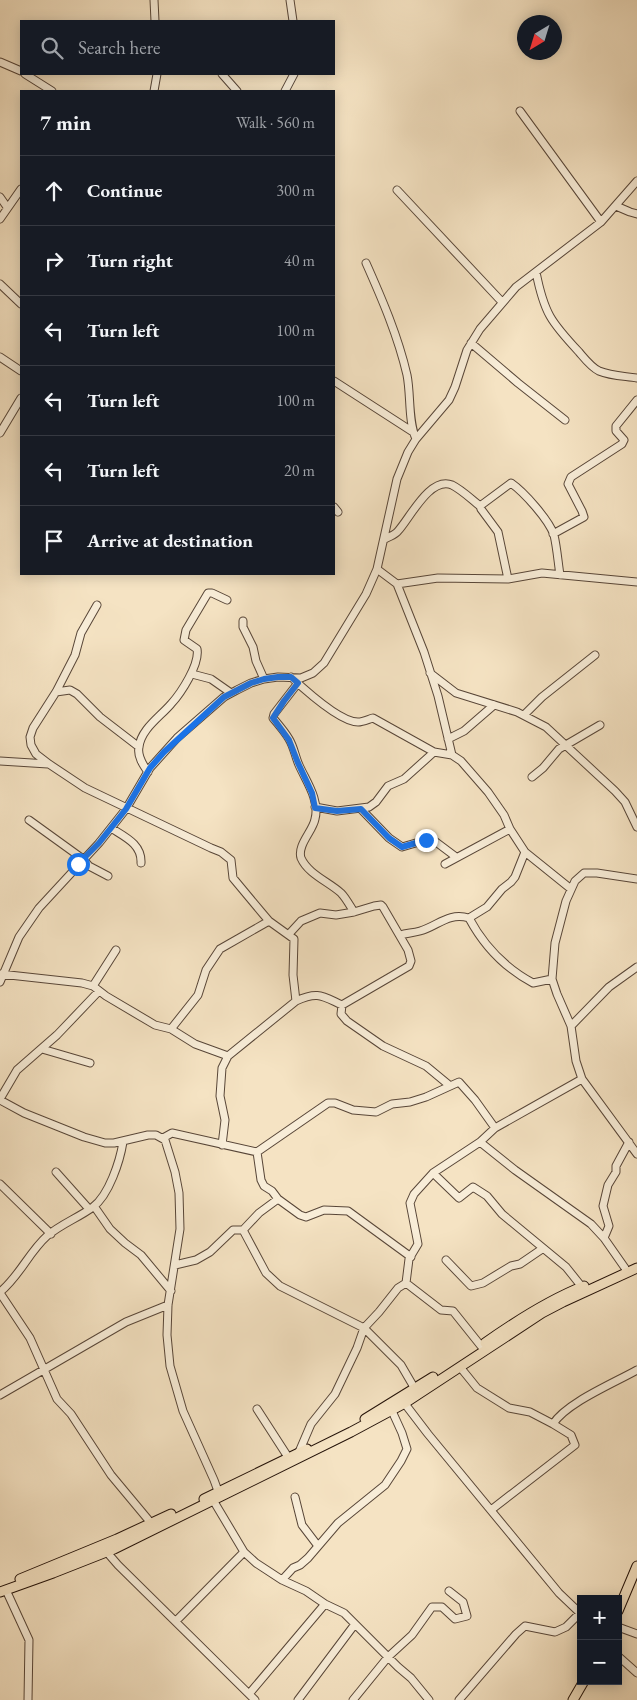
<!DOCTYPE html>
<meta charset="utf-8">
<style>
:root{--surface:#171b24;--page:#242831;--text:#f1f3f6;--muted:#9ea1a6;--line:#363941}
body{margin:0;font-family:"EB Garamond",serif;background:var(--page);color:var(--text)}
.controls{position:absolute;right:15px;bottom:15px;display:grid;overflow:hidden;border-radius:0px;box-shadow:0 2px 12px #0003}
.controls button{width:45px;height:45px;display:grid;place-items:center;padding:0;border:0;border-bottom:1px solid var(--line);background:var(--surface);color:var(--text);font:25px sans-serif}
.compass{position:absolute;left:517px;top:15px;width:45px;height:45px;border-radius:50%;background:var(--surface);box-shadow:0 2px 12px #0003;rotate:218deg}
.stop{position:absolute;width:15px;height:15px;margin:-11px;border:4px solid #1a73e8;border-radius:50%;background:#fff}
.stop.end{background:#1a73e8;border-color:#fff;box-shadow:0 1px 5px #0008}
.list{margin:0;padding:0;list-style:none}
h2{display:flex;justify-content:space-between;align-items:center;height:65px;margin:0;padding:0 20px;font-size:21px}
h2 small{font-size:16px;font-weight:400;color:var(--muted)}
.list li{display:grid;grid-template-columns:32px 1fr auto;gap:15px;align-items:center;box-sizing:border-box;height:70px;padding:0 20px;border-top:1px solid var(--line)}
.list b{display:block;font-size:19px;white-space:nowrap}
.list em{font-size:16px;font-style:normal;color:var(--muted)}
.icon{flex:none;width:28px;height:28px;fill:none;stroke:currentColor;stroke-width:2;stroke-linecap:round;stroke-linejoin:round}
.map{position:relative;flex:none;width:637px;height:1700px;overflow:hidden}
.search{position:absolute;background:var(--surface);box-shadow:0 2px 12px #0003;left:20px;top:20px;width:315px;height:55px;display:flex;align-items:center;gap:12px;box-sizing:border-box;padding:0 18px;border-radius:0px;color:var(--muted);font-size:19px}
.panel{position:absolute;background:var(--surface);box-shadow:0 2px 12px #0003;left:20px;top:90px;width:315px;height:485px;border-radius:0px}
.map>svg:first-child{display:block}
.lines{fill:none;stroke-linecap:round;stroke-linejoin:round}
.minor-casing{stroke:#584638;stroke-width:9}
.major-casing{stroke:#241209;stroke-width:11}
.minor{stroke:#f8edd8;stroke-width:7}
.major{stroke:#f5e3c3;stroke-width:9}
.route{stroke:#1a73e8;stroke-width:6}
</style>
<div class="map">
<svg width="637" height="1700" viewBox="0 0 637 1700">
<rect width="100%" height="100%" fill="#f5e3c3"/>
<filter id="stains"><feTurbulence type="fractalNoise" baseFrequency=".004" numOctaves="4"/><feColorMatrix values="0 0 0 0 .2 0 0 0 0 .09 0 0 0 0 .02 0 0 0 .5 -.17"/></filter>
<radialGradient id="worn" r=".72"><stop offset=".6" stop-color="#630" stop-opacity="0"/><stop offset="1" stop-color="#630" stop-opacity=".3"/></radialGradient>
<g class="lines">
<g class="minor-casing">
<path id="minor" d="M 154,0 L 155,21
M 290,0 L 293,21
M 0,62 L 21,71
M 25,74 L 52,91
M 222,74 L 237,91
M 154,91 L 157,74
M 285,91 L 294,74
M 520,111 L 601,222
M 397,190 L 502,302
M 0,197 L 7,207
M 616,206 L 630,212 L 637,214
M 0,219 L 21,189
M 366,263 C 382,299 398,336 407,375 C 411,395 408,421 416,439
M 536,272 C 544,313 551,322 579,352 C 585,359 591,367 599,371 C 611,376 624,376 637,378
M 0,284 L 21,304
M 471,343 L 518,383 L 565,420
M 0,357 L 21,371
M 334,381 L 413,432
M 0,433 L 21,398
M 334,507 L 338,512
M 553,534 L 584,517 L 582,511 L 568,484 L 571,477 L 622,444 L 624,440 L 616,431 L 616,426 L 637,400
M 385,539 C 390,536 395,535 398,531 C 410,518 430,476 452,485 C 462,490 471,499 480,506
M 377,569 L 397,584 L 424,652 L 438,696 L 452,755
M 508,579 L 498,532 L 481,509 L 480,506 L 511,483 C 524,492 549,520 554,535 C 557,548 558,562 560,575
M 397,584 L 438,578 L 508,579 L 542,573 L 637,582
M 97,605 L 81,633 L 75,655 L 56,692 L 33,728 L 30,737 L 31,745 L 36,754 L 49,764 L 85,788 L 211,848 L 221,852 L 231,860 L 233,878 L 263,914 L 269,921 L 294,939 L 293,975 L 296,1001
M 243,621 L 243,627 L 253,647 L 256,661 L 264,679
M 430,673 L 456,693 L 517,712 L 546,727 L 615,791 L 625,802 L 637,827
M 192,674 L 211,679 L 231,693
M 291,677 C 305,690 340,722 358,722 C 363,722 369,719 373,718 L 434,752 L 452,755 L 461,761 L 488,792 L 504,815 L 510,829 L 525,852 L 571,889
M 298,683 L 274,714 L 273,718 C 279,725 285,732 289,739 C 294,747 295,756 299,765 C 306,781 320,800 315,819 C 313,831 297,845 301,858 C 308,874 329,882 341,893 C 346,898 350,906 354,912
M 56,692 L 70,690 L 77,694 L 100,717 L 139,747
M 524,715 L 542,697 L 595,655
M 448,739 L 464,731 L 494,705
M 0,761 L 48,764
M 148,772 C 143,765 137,756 139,747 C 141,729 160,717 171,704 C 181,693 200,664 197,649 L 184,640 L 186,630 L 208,593 L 212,593 L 227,600
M 532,777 L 543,768 L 559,749 L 600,725
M 315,807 L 337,811 L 369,807 L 376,802 L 388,786 L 404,779 L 434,752
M 361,809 L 389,838 L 402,847 L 426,840 L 436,842 L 456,857
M 29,820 L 83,859 L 89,866 L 108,876
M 111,828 C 125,837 142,844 141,863
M 445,864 L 510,829
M 637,879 L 597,873 L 584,873 L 575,881 L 566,901 L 555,943 L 552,979 L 557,994 L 571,1026 L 576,1061 L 582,1079 L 637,1154
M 469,918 C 484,946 505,968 533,983 L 552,979
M 289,934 L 301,921 L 320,913 L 336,915 L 354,912 L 374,906 L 381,905 L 383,907 L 408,950 L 411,961 L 409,966 L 342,1005
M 400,935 C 407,933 413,933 420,931 C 438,926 448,912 469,918 L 487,907 L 502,889 L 511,882 L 515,877 L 525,852
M 0,974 L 82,983 L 93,986 L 106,996 L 155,1025 L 171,1029 L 195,1044 L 228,1056
M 0,982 L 19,937 L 39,908 L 99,843 L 126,809 L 150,768 L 177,738 L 224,697 L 237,690 L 251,683 L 264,679 L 278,677 L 301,678 L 313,673 L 324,663 L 366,594 L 377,569 L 397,479 L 408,452 L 416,439 L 449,400 L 455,387 L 467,350 L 480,329 L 516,287 L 601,222 L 637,181
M 93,986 L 116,950
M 342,1005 L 341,1014 L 347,1021 L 383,1046 L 426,1066 L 449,1085
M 571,1026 L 609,987 L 637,967
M 171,1029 L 198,995 L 206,970 L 220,949 L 269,921
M 42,1049 L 90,1063
M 0,1099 L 17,1070 L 57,1035 L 99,991
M 0,1100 L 24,1113 L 84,1137 L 105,1143 L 114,1143 L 148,1135 L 156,1135 L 165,1140 L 175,1172 L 179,1193 L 180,1229 L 168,1305 L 167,1335 L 170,1366 L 183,1411 L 214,1480 L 218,1491
M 163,1138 L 172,1133 L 257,1152 L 261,1180 L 264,1186 L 272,1191 L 278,1199 L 300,1215 L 306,1217 L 324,1210 L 348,1211 L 411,1257
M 480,1142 L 515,1170 L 591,1224 L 604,1238 L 625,1268
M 222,1145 L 225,1120 L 220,1096 L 222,1068 L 228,1056 L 296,1001 C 318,991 322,996 342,1005
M 257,1152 L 328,1103 L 335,1103 L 353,1110 L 376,1112 L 392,1104 L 410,1102 L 426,1097 L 459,1082 L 475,1100 L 495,1128
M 56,1172 L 89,1209
M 433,1173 L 459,1198 L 473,1187 L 487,1196 L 502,1214 L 566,1267 L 582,1287
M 0,1184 L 51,1234
M 94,1206 L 110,1229 L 125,1243 L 141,1255 L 171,1291
M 243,1230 L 266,1273 L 280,1286 L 364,1328 L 401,1365 L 415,1389
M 604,1238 L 609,1226 L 603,1206 L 608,1185 L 616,1172 L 616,1166 L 629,1142
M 446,1260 L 471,1286 L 483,1283 L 511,1266 L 520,1264 L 542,1249
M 175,1265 L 196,1260 L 210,1252 L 233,1230 L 243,1230 L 259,1213 L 278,1199
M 406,1283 L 441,1310 L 453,1311 L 481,1346
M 0,1292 C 19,1277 29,1252 47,1236 C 61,1224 78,1218 93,1207 C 109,1195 120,1161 123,1142
M 0,1293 L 30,1338 L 57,1399 L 71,1414 L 111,1475 L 151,1523
M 460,1367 L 477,1388 L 509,1408 L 530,1412 L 553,1424
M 0,1395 L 126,1322 L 168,1305
M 402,1400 L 428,1434 L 559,1593 L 581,1614
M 257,1409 L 288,1457
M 299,1452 L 311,1424 L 335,1394 L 357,1348 L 364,1328 L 379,1312 L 398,1288 L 406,1283 L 409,1259 L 418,1244 L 410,1203 L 414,1194 L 433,1173 L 480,1142 L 495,1128 L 582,1079
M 295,1497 L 302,1525 L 318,1546
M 213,1500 L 244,1552 L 256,1563 L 282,1580 L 306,1591 L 325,1604 L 344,1613 L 398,1667 L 411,1678 L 429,1700
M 491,1510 L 575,1445 L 571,1435 L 553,1424 C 566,1403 614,1383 637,1370
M 105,1550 L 118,1565 L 255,1700
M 282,1580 L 293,1568 L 300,1565 L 308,1558 L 338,1523 L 385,1485 L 401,1461 L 407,1449 L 402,1433 L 392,1411
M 6,1590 L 29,1640 L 28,1700
M 176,1621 L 244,1552
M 618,1627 L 637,1634
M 618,1656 L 637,1673
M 249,1694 L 325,1604
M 298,1700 L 355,1624
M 353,1700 L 388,1657 L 412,1635 L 432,1607 L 442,1607 L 455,1619 L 467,1616 L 463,1602 L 449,1591
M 459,1700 L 516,1634 L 525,1626 L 555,1632 L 566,1627 L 580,1613"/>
</g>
<g class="major-casing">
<path id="major" d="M 485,1343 C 516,1321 549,1300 584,1286
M 365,1419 L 433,1377
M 204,1499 L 307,1449
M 20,1579 L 117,1539 L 171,1514
M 0,1592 L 53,1573 L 114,1549 L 351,1432 L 405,1403 L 542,1313 L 563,1302 L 637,1268
M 618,1611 L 637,1566
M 573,1700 L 584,1681"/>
</g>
<use href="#minor" class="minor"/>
<use href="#major" class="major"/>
</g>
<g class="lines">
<path class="route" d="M 78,864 L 99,843 L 126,809 L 150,768 L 164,752 L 224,697 L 251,683 L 264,679 L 278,677 L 291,677 L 298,683 L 284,701 L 273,718 L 289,740 L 298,763 L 312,793 L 315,808 L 337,811 L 361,809 L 389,838 L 402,847 L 426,840"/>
</g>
<rect width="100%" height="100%" filter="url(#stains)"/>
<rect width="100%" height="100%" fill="url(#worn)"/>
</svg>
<div class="controls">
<button>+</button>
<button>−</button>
</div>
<svg class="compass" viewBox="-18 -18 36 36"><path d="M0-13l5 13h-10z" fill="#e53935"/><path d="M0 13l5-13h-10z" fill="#9ea1a6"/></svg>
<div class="stop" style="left:78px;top:864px"></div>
<div class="stop end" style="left:426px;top:840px"></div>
<div class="search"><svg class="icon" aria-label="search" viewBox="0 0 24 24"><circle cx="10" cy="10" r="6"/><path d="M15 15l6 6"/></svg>Search here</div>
<section class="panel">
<h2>7 min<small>Walk · 560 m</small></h2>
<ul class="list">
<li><svg class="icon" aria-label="ahead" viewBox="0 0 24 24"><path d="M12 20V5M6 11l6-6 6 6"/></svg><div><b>Continue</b></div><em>300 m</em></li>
<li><svg class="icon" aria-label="right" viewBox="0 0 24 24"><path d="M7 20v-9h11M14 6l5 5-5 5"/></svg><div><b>Turn right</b></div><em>40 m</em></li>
<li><svg class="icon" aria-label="left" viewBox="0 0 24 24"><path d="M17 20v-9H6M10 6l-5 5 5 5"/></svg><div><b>Turn left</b></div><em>100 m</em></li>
<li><svg class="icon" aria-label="left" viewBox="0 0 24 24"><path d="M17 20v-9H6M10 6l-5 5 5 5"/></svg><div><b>Turn left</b></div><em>100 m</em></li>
<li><svg class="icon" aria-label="left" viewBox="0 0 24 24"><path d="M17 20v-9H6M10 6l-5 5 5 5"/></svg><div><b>Turn left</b></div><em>20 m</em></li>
<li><svg class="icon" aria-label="arrive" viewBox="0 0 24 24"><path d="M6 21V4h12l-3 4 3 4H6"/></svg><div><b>Arrive at destination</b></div></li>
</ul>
</section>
</div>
